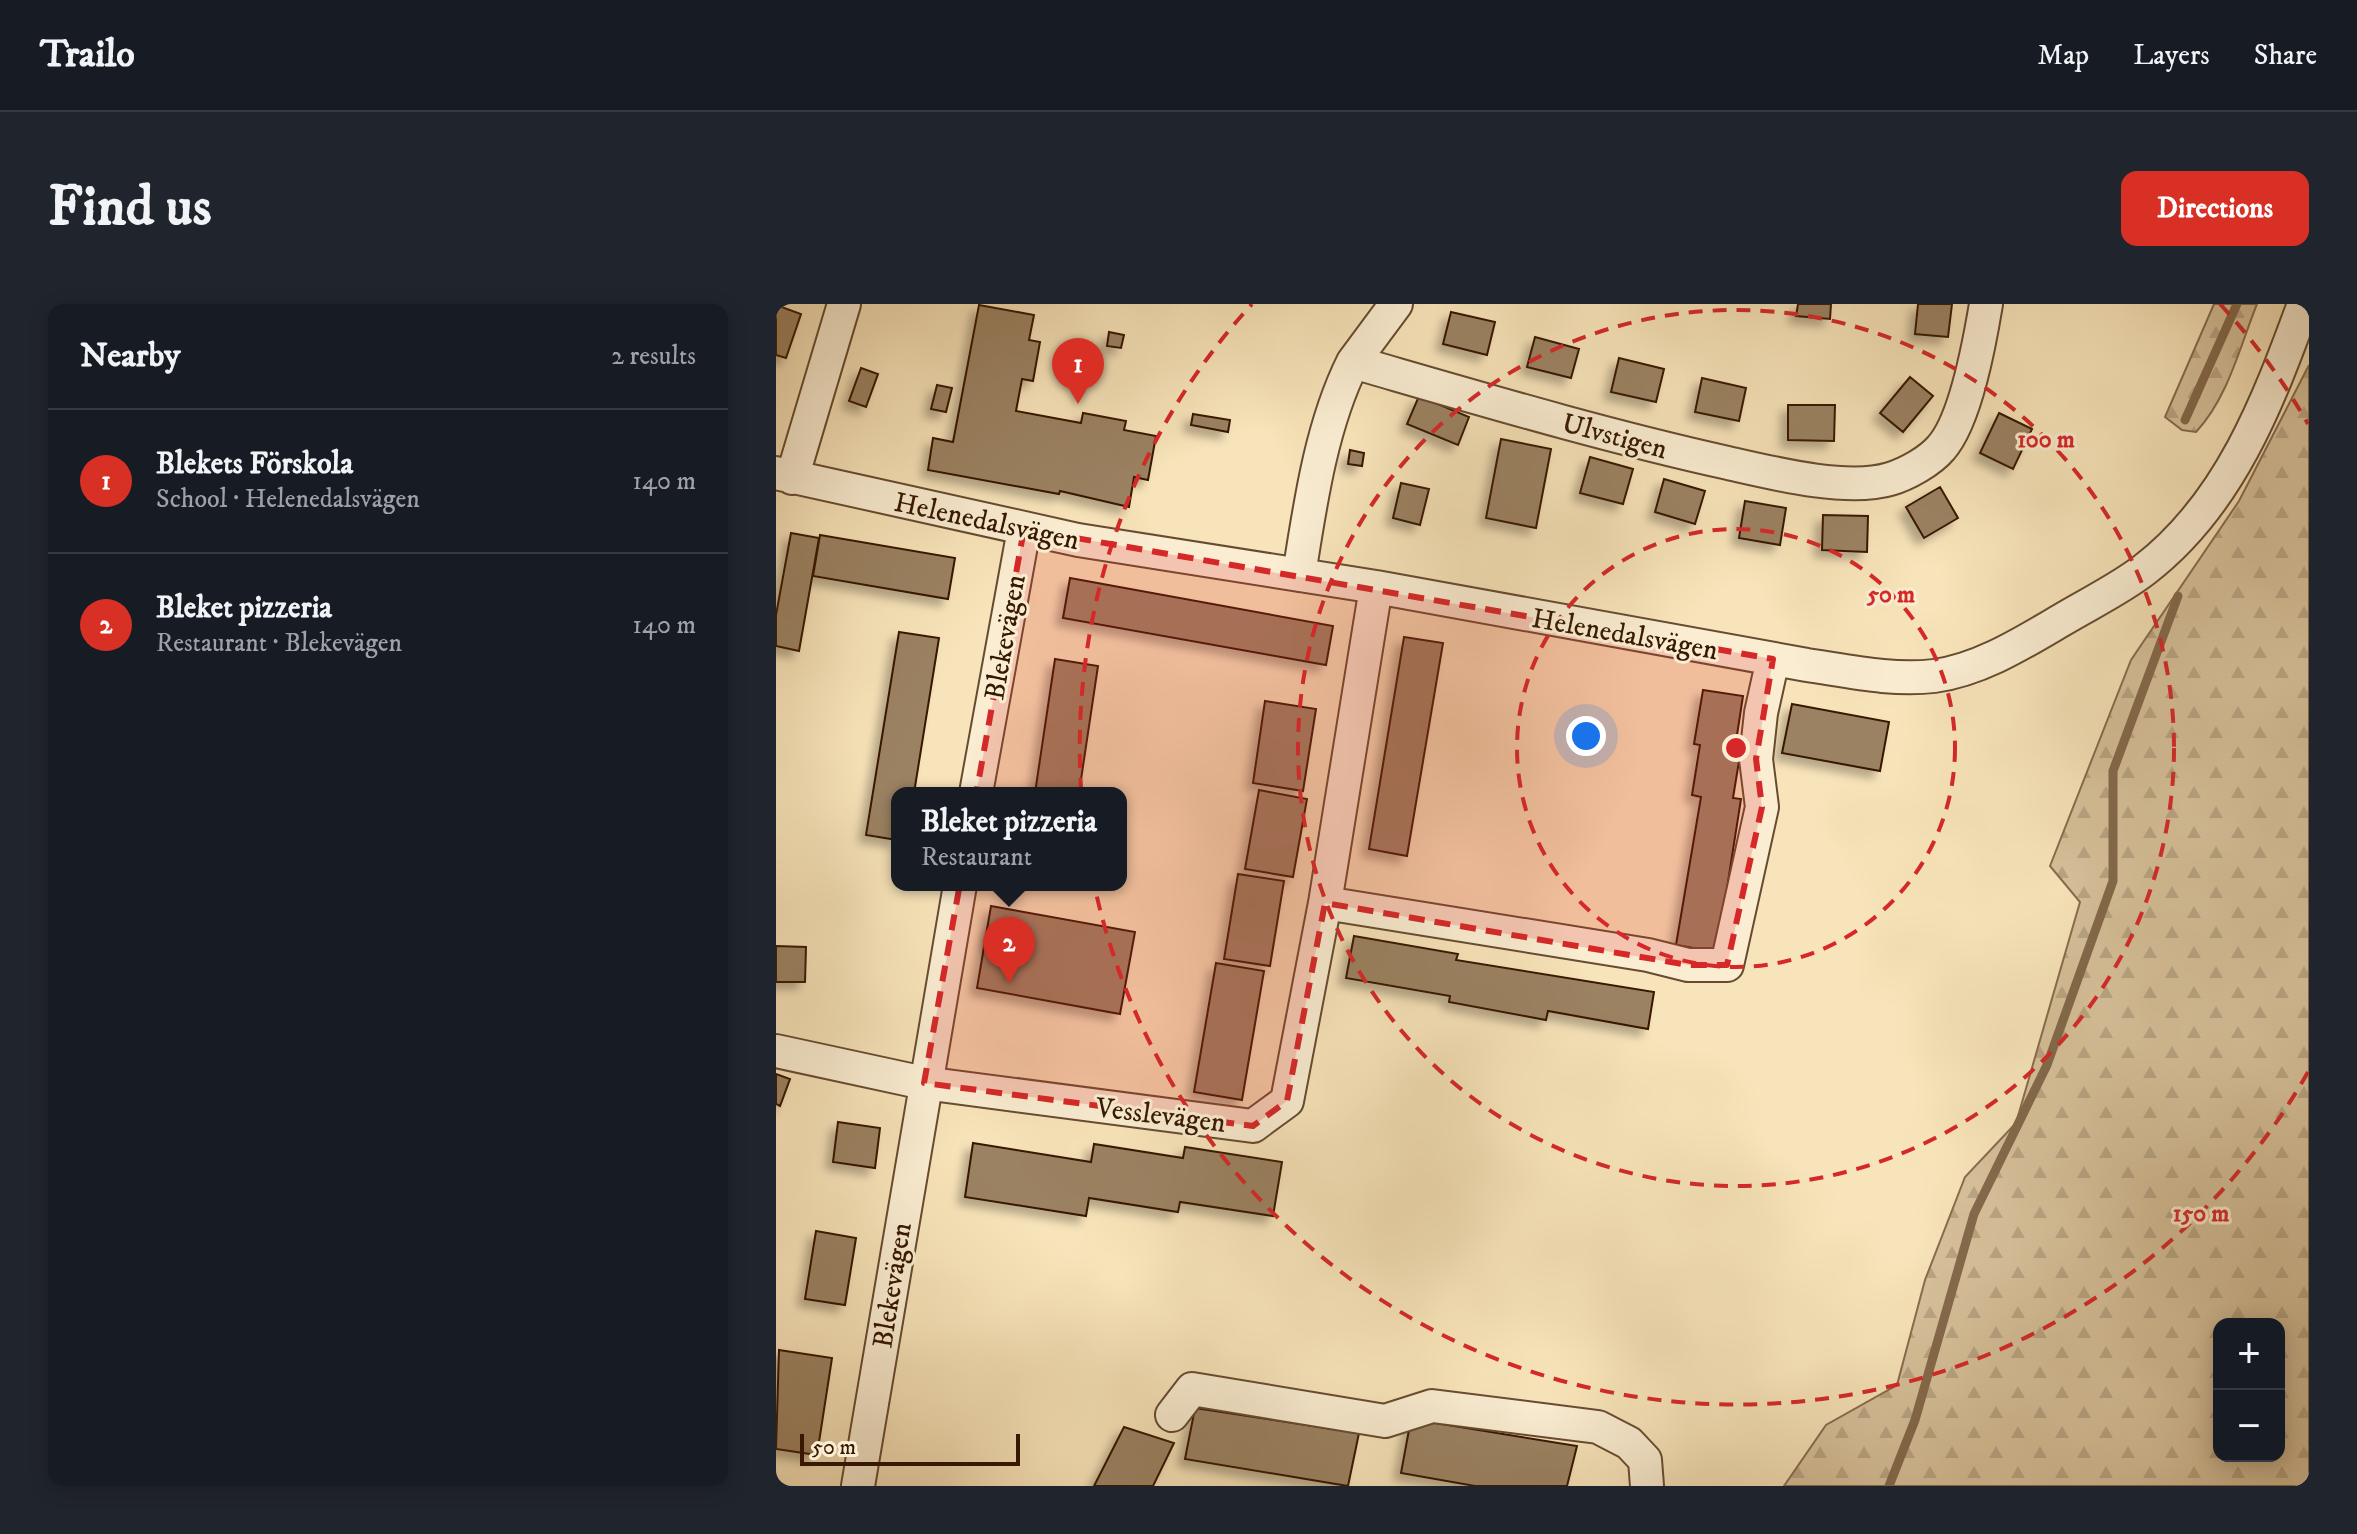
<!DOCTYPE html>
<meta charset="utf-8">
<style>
:root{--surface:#171b24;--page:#20242c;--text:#f1f3f6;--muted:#9ea1a6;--line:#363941;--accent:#d93025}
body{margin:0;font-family:"IM FELL DW Pica",serif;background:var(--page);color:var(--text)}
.controls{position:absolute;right:24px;bottom:24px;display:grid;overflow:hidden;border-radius:16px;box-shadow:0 4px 20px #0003}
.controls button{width:72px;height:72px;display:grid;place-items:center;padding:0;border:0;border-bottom:2px solid var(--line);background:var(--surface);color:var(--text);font:40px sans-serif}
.scale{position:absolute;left:24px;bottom:20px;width:220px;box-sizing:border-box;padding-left:8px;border:4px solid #371802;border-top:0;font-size:22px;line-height:28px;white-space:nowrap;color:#371802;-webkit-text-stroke:6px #faedd2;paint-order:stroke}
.you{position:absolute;left:810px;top:432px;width:28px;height:28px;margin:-20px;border:6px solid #fff;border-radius:50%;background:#1a73e8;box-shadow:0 0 0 12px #1a73e833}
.badge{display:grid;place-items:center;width:52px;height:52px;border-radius:50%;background:var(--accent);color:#fff;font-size:26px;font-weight:700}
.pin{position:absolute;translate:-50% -66px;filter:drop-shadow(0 2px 4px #0008)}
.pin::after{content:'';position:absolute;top:42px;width:28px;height:24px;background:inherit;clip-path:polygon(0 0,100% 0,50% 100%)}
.popup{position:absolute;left:115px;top:483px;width:236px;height:104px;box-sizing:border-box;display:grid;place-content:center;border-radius:16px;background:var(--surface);filter:drop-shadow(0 2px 6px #0005);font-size:26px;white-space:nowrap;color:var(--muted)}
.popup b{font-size:30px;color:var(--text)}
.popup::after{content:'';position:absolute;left:50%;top:100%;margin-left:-16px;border:16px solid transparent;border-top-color:var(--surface)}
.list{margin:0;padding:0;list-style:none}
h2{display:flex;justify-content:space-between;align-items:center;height:104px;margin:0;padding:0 32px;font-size:34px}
h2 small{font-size:26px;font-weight:400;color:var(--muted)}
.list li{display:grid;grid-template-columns:52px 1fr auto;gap:24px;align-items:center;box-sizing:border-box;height:144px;padding:0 32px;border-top:2px solid var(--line)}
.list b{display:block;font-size:30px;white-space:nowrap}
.list p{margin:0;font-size:26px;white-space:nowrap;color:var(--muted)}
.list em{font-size:26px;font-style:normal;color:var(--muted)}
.map{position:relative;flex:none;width:1533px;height:1182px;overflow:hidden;border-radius:16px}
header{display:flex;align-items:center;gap:48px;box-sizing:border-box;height:112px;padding:0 40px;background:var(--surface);border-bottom:2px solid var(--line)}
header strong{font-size:38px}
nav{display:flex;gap:44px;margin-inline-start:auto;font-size:28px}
.intro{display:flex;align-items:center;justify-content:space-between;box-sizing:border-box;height:192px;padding:0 48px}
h1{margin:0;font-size:56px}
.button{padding:20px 36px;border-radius:16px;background:var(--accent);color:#fff;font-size:28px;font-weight:700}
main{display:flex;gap:48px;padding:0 48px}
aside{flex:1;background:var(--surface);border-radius:16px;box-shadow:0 4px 20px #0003}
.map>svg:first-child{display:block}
.forest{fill:url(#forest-firs);stroke:#876c4e;stroke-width:2;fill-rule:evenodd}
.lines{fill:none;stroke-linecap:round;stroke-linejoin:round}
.stream{stroke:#83694b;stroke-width:9}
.building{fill:#9b8262;stroke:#371802;stroke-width:2;filter:url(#shadow)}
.minor-casing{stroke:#674b30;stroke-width:36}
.minor{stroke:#faedd2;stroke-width:32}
.marked{fill:#d62828;fill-opacity:0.2;stroke:#d62828;stroke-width:6;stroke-dasharray:16 10;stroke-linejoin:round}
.ring{fill:none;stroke:#d62828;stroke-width:4;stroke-dasharray:14 10}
.labels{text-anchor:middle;stroke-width:6;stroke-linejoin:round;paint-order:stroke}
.street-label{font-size:28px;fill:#371802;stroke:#faedd2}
.centre{fill:#d62828;stroke:#faedd2;stroke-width:4}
.ring-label{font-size:24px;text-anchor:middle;font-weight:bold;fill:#d62828;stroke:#faedd2;stroke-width:6;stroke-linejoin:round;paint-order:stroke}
</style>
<header>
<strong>Trailo</strong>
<nav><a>Map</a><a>Layers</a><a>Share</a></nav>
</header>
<div class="intro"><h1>Find us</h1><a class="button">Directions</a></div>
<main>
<aside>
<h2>Nearby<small>2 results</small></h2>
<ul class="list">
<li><span class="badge">1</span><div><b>Blekets Förskola</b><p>School · Helenedalsvägen</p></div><em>140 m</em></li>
<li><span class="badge">2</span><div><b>Bleket pizzeria</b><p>Restaurant · Blekevägen</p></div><em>140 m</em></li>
</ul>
</aside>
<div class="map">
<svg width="1533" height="1182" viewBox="0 0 1533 1182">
<defs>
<pattern id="forest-firs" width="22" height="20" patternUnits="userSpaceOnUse" patternTransform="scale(2)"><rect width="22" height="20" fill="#d7c19b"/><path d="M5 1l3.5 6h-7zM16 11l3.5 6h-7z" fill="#b9a584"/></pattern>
<filter id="shadow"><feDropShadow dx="-7" dy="7" stdDeviation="4" flood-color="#0004"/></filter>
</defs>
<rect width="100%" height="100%" fill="#f8e4ba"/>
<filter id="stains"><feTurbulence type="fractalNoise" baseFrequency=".0025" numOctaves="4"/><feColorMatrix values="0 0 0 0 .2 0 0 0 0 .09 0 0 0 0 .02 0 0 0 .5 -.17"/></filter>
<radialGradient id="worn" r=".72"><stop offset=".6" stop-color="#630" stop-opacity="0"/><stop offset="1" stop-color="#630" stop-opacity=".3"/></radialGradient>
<path class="forest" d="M 1438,0 L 1481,0 C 1464,42 1452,94 1420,128 L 1406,126 L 1389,113 Z
M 1533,61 L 1533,1182 L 1008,1182 L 1050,1121 L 1121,1081 L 1149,976 L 1189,873 L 1240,819 L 1304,598 L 1274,562 L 1355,356 L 1463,197 ZM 1443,1020 L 1503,1020 L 1503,1152 L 1443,1152 Z"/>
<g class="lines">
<path class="stream" d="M 1409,116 L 1461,0
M 1113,1182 L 1139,1116 L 1198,910 L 1271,761 L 1337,577 L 1337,467 L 1402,292"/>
</g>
<path class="building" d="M 1022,0 L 1055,0 L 1054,15 L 1020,12 Z
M 1142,0 L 1176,0 L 1172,33 L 1139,30 Z
M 0,1 L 25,10 L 10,54 L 0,51 Z
M 203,1 L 258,11 L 253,36 L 264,38 L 257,77 L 246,75 L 240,107 L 305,119 L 307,109 L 350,117 L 348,126 L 380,132 L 372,176 L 358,173 L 353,203 L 284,187 L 283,190 L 152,166 L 157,134 L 177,138 Z
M 675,8 L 719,18 L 711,51 L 667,40 Z
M 333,28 L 348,31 L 345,44 L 331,42 Z
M 759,33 L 803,45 L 795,74 L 751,63 Z
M 843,54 L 888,65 L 880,98 L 835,88 Z
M 85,64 L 102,70 L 90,103 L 73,97 Z
M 1134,73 L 1157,92 L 1127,128 L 1104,109 Z
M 926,74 L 970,84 L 963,117 L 919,108 Z
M 161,81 L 176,84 L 170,108 L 155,105 Z
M 643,92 L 693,113 L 682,141 L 631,120 Z
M 1012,101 L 1059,101 L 1058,137 L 1012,136 Z
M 1223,109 L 1256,125 L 1237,165 L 1204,149 Z
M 417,110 L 454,116 L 452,128 L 415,121 Z
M 725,135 L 775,145 L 760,224 L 710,214 Z
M 574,146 L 588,149 L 586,162 L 572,160 Z
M 814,153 L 857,165 L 847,200 L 804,189 Z
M 888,175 L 929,187 L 919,220 L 879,208 Z
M 625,179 L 653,185 L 644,221 L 617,214 Z
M 1164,183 L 1182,214 L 1148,234 L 1130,203 Z
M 969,197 L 1010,204 L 1004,241 L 963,234 Z
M 1047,211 L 1092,212 L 1091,248 L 1046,246 Z
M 15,229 L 43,234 L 23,347 L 0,342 L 0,311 Z
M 44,231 L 179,254 L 172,295 L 37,272 Z
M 294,274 L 557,322 L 550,361 L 287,314 Z
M 123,328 L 163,334 L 138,489 L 121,489 L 121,536 L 90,531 Z
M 628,333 L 667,339 L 631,552 L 593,545 Z
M 279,355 L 322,362 L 303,489 L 259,489 Z
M 927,386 L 967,392 L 959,444 L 965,445 L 957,494 L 965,495 L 941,648 L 900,641 L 925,493 L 916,491 L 924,441 L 918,440 Z
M 489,397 L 540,405 L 527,487 L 477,479 Z
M 1016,400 L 1113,418 L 1104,467 L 1006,449 Z
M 483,486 L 531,495 L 517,573 L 469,565 Z
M 462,570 L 508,577 L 494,662 L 448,655 Z
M 215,602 L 359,628 L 344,710 L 201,684 Z
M 578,632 L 682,650 L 680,656 L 878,688 L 872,725 L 772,707 L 770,716 L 673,698 L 674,692 L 570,674 Z
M 0,642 L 30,643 L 29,678 L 0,678 Z
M 440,659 L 488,667 L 466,796 L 418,788 Z
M 0,770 L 14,775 L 4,802 L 0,800 Z
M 62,818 L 104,824 L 99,864 L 57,858 Z
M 197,839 L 315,858 L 318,840 L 407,854 L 409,843 L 506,858 L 497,912 L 404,898 L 402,908 L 313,894 L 310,912 L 189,893 Z
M 40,927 L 80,934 L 69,1001 L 29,995 Z
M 3,1046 L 56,1054 L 41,1151 L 0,1145 Z
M 419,1104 L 583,1129 L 572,1182 L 409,1155 Z
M 635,1115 L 801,1142 L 791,1182 L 699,1182 L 625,1169 Z
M 348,1123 L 398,1139 L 377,1182 L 318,1182 Z"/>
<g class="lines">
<g class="minor-casing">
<path id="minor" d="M 577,58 L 620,0
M 0,169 L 302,236 L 600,283 L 1031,361 C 1072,367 1116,377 1158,372 C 1203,366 1245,340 1284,317 C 1312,300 1342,286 1368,266 C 1454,200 1492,98 1528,0
M 16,174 L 68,0
M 523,271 C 534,201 545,122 577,58 C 702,94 826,131 952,159 C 996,169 1071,188 1114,175 C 1131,170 1154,157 1165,144 C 1190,116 1204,36 1210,0
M 200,489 L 248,225
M 549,599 L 872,651 L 912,661 L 951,661 L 986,503 L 980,455 L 985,409 L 997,355
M 0,747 L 148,779 L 477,822 L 511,797 L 549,599 L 600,283
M 396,1111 L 416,1085 L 609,1117 L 656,1102 L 822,1123 L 853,1139 L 869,1156 L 871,1182
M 82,1182 L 184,581"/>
</g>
<use href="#minor" class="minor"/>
</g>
<path class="marked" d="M 248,225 L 997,355 L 980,455 L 986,503 L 951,661 L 912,661 L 549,599 L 511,797 L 477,822 L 148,779 Z"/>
<g class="ring">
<circle cx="960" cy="444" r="219"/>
<circle cx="960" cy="444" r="438"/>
<path d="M1532 768A657 657 0 1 1 476 0M1444 0A657 657 0 0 1 1532 120"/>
</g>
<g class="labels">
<g class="street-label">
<text transform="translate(839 131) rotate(15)" y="10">Ulvstigen</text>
<text transform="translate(211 216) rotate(12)" y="10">Helenedalsvägen</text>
<text transform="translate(849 329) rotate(10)" y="10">Helenedalsvägen</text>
<text transform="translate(228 333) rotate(-80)" y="10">Blekevägen</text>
<text transform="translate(385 810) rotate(7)" y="10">Vesslevägen</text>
<text transform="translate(115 981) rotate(-81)" y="10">Blekevägen</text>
</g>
</g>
<circle cx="960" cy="444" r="12" class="centre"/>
<g class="ring-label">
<text x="1270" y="143">100 m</text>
<text x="1115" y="298">50 m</text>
<text x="1425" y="917">150 m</text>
</g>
<rect width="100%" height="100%" filter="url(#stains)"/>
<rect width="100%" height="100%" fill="url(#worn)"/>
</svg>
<div class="controls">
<button>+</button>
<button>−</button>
</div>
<div class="scale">50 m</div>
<div class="you"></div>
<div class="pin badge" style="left:302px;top:100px">1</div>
<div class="pin badge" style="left:233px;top:679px">2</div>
<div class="popup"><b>Bleket pizzeria</b>Restaurant</div>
</div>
</main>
